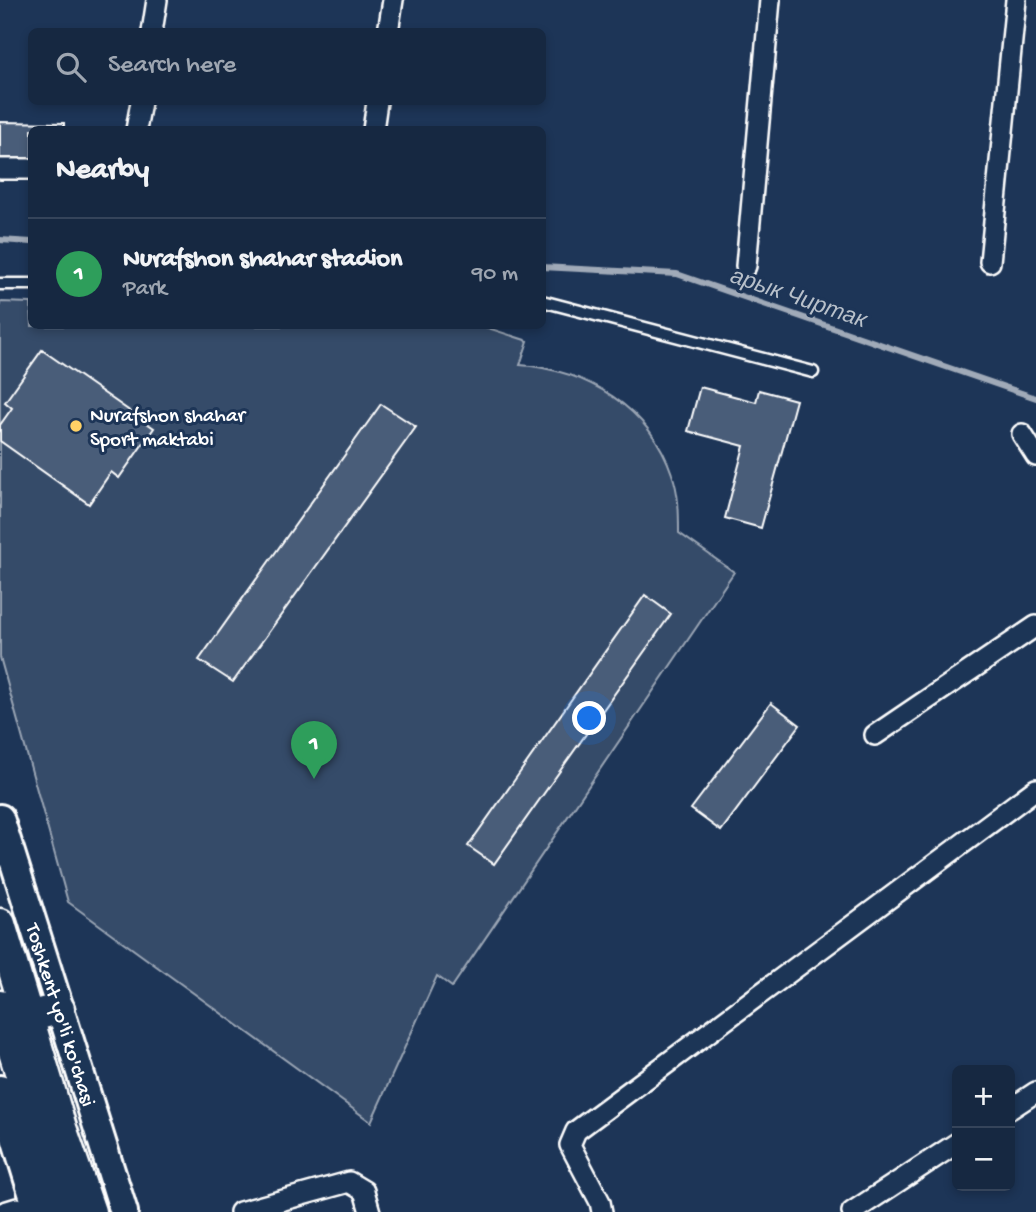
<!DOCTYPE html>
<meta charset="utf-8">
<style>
:root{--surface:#162841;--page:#1f3048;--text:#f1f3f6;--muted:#9ea6b1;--line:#35445a;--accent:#ffd166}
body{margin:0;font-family:"Gochi Hand",sans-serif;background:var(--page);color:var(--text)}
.controls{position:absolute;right:21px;bottom:21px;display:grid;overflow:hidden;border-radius:10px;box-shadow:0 4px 10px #0003}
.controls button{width:63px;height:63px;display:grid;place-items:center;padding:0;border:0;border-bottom:2px solid var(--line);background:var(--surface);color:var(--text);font:35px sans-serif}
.you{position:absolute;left:590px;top:719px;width:24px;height:24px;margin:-18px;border:5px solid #fff;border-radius:50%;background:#1a73e8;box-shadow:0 0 0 10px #1a73e833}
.badge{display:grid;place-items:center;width:46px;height:46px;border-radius:50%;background:var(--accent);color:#fff;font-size:23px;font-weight:700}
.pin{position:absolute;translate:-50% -58px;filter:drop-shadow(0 2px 4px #0008)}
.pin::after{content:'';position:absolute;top:37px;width:24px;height:21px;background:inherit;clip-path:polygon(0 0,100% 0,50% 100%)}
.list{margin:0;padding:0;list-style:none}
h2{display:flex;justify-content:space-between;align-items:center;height:91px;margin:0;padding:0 28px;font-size:30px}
h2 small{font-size:23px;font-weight:400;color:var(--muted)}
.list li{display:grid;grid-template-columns:46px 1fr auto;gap:21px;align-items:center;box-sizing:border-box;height:112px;padding:0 28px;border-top:2px solid var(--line)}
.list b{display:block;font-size:26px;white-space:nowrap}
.list p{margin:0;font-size:23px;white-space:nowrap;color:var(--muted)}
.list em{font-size:23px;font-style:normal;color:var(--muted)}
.icon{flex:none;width:38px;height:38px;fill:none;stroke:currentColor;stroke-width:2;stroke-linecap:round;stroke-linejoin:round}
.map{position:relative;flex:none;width:1036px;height:1212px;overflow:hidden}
.search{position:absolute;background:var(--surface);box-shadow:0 4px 10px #0003;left:28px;top:28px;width:518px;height:77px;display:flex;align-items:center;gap:18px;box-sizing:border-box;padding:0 24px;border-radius:10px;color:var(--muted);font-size:26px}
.panel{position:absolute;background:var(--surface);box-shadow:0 4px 10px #0003;left:28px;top:126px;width:518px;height:203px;border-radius:10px}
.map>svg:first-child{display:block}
.green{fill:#364b69;stroke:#9aa5b4;stroke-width:2}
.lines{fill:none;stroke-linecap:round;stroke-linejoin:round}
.stream{stroke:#a0aab8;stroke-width:6}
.building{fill:#4a5d79;stroke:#fff;stroke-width:2}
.lane-casing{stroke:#fff;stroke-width:15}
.street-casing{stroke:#fff;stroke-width:24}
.secondary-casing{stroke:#fff;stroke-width:32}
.primary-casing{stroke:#fff;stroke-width:35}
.lane{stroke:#1d3557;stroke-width:10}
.street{stroke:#1d3557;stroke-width:19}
.secondary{stroke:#1d3557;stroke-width:26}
.primary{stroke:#1d3557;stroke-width:30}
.poi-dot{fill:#ffd166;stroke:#1d3557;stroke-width:2.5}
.labels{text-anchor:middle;stroke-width:6;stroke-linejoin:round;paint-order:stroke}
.poi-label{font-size:21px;fill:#fff;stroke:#1d3557;text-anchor:start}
.street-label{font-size:21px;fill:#fff;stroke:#1d3557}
.water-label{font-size:23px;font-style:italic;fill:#b8c0ca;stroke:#1d3557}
</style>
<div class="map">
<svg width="1036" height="1212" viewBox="0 0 1036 1212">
<rect width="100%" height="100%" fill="#1d3557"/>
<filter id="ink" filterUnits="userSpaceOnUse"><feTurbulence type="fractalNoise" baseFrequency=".0143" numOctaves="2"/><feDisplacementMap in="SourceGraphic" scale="14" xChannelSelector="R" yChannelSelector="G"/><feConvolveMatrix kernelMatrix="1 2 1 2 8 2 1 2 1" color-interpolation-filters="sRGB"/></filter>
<g filter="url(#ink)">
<path class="green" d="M 0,302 L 31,303 L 32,326 L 482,326 L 528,341 L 520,365 C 587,370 650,408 672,474 C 679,493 679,513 679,533 L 734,572 L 452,987 L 437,976 L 371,1122 L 68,902 L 0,657 Z"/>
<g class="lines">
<path class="stream" d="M 0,240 L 32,242
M 542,267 L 677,274 L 1036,398"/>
</g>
<path class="building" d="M 0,122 L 64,123 L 64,130 L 32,130 L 32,165 L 0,165 Z
M 42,350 L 154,428 L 119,478 L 111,472 L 89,504 L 0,441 L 0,425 L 12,408 L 5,402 Z
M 700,387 L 756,402 L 759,390 L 796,400 L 761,528 L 725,518 L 744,446 L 688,431 Z
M 381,404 L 416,427 L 233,682 L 199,660 Z
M 645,595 L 671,614 L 494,864 L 468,846 Z
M 771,703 L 800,725 L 721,831 L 691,809 Z"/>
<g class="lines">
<g class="lane-casing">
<path id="lane" d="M 0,284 L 32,284
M 542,301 L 813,372"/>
</g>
<g class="street-casing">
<path id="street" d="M 152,32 L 157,0
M 388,32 L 393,0
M 136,130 L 141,102
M 373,130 L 377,102
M 0,169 L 32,169
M 990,262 L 1016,0
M 746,266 L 770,0
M 1022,434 L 1036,456
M 875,735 L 1036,626
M 1010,1109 L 1036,1092
M 4,1212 L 17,1208
M 240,1212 L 349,1182 L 364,1191 L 370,1212
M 602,1212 L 600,1202 L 570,1145 L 576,1131 L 1036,789
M 852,1212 L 957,1143"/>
</g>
<g class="secondary-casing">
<g id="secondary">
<path id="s1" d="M 0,818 L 124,1212"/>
<path d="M 0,1089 L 38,1212"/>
</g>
</g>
<g class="primary-casing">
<path id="primary" d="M 0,924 L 62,1131 L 90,1212
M 0,1006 L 63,1212
M 11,1021 L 59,1009"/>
</g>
<use href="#lane" class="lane"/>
<use href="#street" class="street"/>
<use href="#secondary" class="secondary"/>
<use href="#primary" class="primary"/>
</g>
</g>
<circle class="poi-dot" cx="76" cy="426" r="7"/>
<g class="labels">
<g class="poi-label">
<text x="90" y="421">Nurafshon shahar<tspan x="90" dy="24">Sport maktabi</tspan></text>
</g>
<g class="street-label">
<text dy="7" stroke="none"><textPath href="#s1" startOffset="206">Toshkent yo'li ko'chasi</textPath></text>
</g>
<g class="water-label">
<text transform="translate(799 297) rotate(19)" y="8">арык Чиртак</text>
</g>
</g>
</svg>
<div class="controls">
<button>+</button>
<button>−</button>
</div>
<div class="you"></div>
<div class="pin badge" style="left:314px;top:779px;background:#2e9e5b">1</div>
<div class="search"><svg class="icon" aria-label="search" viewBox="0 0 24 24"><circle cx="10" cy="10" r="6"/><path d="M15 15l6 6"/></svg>Search here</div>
<section class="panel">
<h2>Nearby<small></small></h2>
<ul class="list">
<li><span class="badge" style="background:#2e9e5b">1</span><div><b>Nurafshon shahar stadion</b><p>Park</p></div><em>90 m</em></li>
</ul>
</section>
</div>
